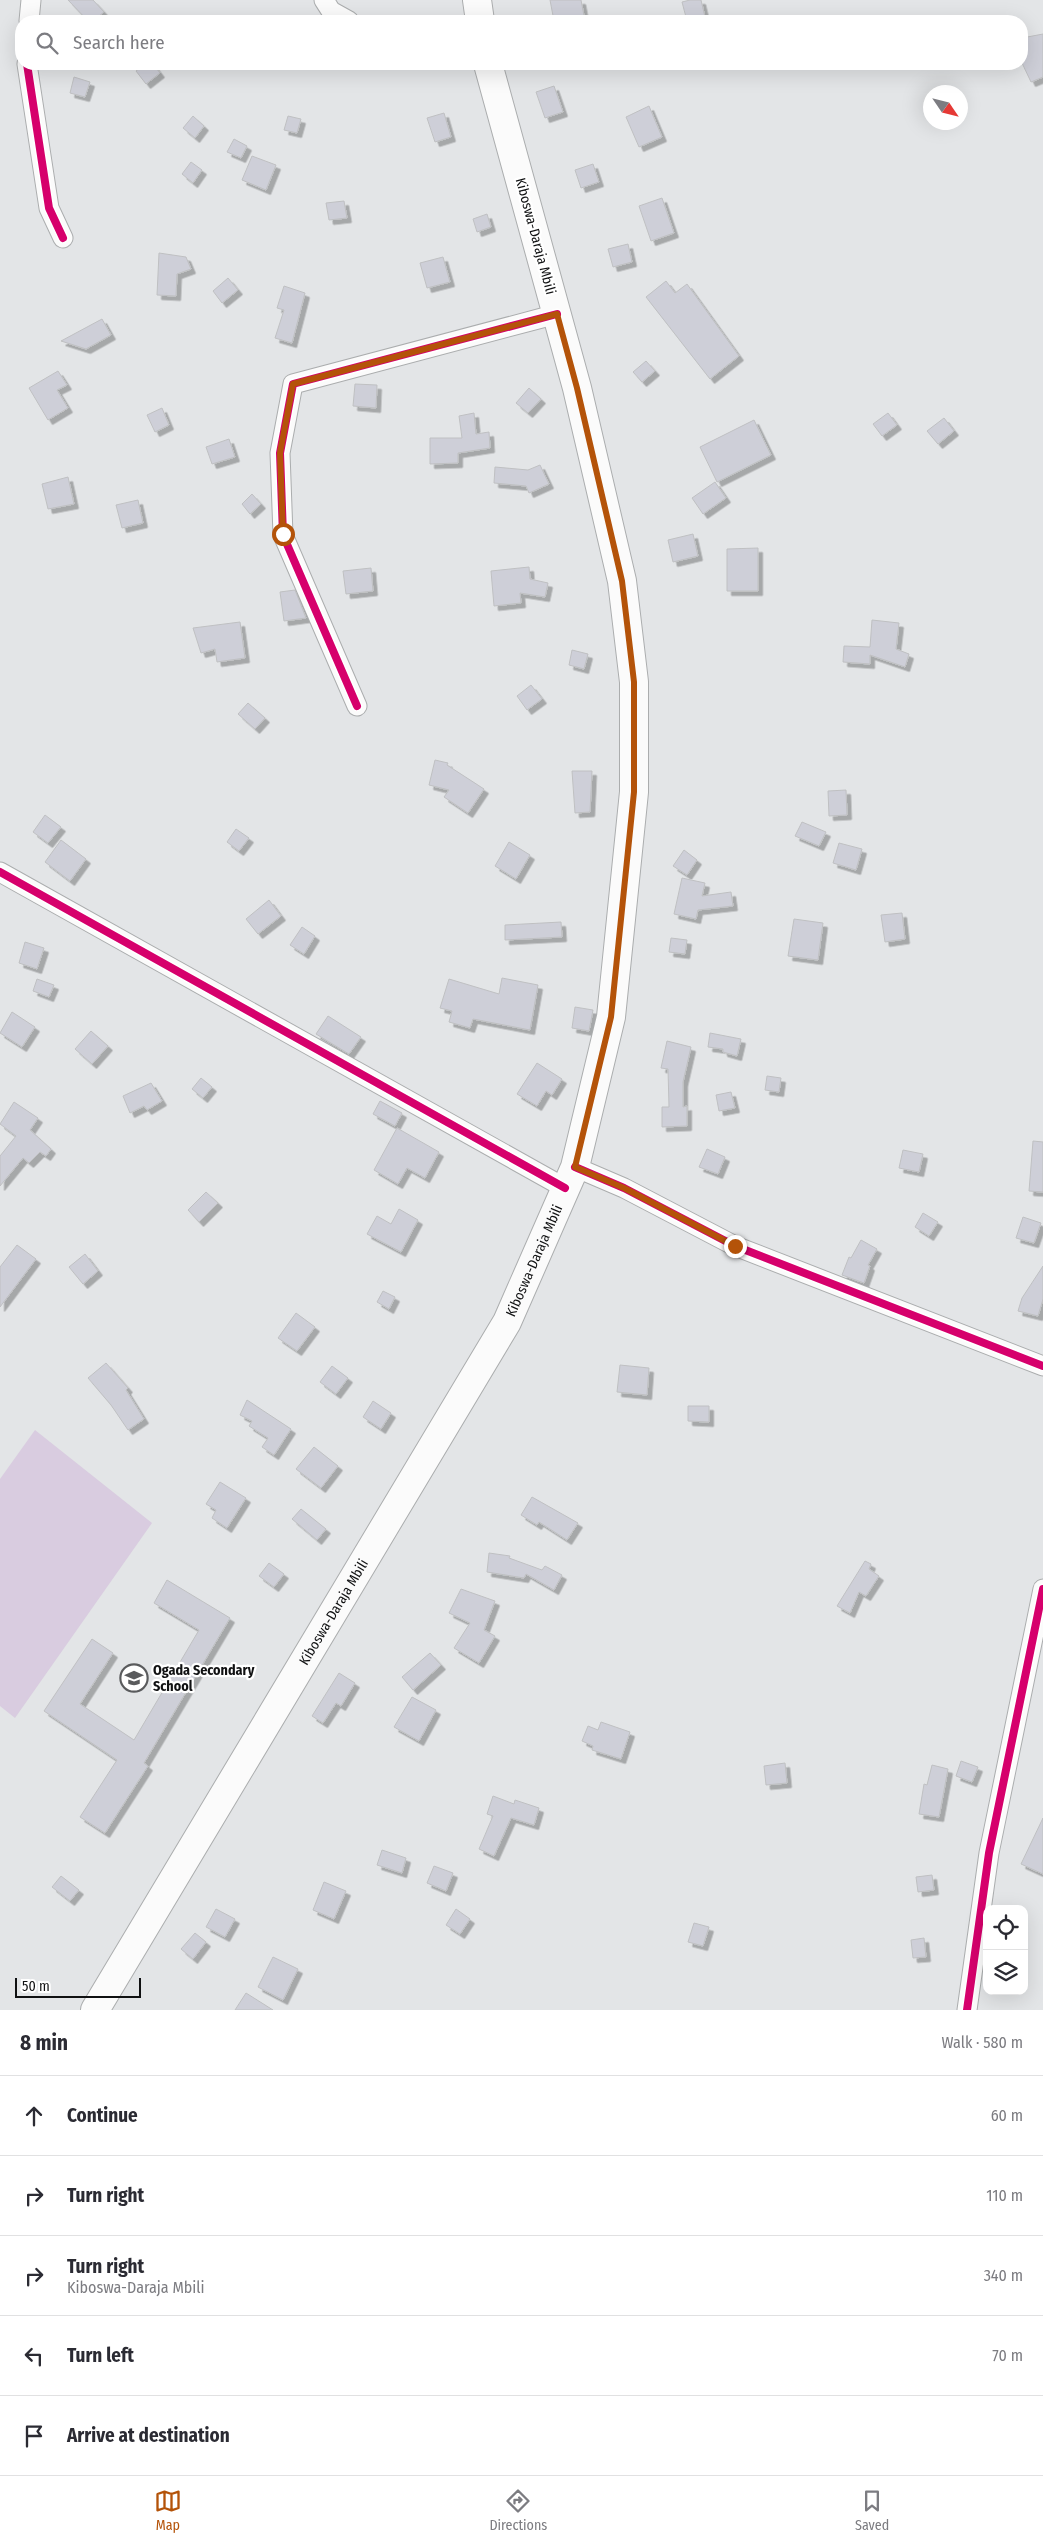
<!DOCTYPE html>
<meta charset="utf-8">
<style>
:root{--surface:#fff;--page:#f7f7f7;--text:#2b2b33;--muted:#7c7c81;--line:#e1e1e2;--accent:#b45309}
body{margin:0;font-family:"Fira Sans Condensed",sans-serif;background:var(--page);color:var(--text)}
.controls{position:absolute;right:15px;bottom:15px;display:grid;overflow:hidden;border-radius:10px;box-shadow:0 5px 20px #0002}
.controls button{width:45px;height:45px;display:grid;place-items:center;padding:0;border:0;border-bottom:1px solid var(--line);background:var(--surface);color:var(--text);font:25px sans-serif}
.compass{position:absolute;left:923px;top:85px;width:45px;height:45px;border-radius:50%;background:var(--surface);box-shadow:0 5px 20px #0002;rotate:125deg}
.scale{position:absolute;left:15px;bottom:12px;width:126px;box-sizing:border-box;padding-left:5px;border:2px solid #101112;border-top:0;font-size:14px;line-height:18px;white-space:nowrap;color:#101112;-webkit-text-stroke:4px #fff;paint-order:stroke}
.stop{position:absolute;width:15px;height:15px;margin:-11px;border:4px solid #b45309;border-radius:50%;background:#fff}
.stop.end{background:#b45309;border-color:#fff;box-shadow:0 1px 5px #0008}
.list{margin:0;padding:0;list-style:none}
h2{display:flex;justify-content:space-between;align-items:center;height:65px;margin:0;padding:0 20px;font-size:21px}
h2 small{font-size:16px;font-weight:400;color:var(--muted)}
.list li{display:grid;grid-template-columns:32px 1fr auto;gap:15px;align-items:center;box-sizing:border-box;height:80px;padding:0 20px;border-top:1px solid var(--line)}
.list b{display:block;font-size:19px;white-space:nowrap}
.list p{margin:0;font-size:16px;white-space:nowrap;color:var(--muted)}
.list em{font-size:16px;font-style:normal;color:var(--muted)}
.icon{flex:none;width:28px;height:28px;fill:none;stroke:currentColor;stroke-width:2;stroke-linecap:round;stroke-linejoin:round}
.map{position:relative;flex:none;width:1043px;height:2010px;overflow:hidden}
.search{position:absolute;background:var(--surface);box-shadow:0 5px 20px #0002;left:15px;right:15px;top:15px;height:55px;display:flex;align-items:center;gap:12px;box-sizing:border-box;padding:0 18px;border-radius:20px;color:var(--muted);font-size:19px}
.sheet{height:465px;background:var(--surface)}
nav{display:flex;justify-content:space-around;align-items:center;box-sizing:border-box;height:70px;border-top:1px solid var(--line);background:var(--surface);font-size:14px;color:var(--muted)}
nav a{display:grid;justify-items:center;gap:2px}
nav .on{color:var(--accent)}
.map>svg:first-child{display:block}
.green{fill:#d9cce0}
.building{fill:#cecfd8;stroke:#bfc0c2;filter:url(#shadow)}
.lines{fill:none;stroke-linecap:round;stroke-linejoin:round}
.street-casing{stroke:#abadae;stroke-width:21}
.secondary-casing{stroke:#abadae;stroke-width:30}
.street{stroke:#fbfbfb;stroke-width:19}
.secondary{stroke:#fbfbfb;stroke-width:28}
.cycleway-casing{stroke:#fff;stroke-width:11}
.cycleway{stroke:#d6006c;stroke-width:8}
.route{stroke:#b45309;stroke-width:6}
.labels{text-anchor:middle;stroke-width:4.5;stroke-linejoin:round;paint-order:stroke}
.street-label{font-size:14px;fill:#101112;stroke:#fff}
.poi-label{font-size:14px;font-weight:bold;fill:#101112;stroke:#fff;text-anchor:start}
</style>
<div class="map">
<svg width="1043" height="2010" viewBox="0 0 1043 2010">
<defs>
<filter id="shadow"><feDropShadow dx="4.5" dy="4.5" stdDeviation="0" flood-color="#0004"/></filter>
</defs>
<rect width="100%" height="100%" fill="#e3e5e7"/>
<path class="green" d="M 35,1430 L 152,1523 L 15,1718 L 0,1706 L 0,1479 Z"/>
<path class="building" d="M 68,0 L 93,0 L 104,12 L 93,21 L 88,21 Z
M 550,0 L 581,0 L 585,21 L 554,21 Z
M 690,0 L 701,0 L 705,17 L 687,21 L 682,2 Z
M 1043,34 L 1043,77 L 1031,82 L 1022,63 L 1022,38 Z
M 145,64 L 153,64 L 160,73 L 146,84 L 136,71 Z
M 74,77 L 90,82 L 85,97 L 70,93 Z
M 554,86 L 563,112 L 545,118 L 536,92 Z
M 649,106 L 662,137 L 639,147 L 626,117 Z
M 444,113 L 451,137 L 435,142 L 427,118 Z
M 193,116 L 204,126 L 195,138 L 183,128 Z
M 288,116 L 301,119 L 297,133 L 284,130 Z
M 234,139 L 247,146 L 241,158 L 227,152 Z
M 252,156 L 276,165 L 266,190 L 242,180 Z
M 191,162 L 202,170 L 193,183 L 182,174 Z
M 593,164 L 599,182 L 581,188 L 575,170 Z
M 662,198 L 674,233 L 651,241 L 639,206 Z
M 344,201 L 347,218 L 329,220 L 326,203 Z
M 487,214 L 491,227 L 477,232 L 473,219 Z
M 628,244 L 632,262 L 613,267 L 608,249 Z
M 159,253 L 186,257 L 191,269 L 177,274 L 176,296 L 157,295 Z
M 443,257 L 450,282 L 427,288 L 420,263 Z
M 228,278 L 238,290 L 222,303 L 213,291 Z
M 666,281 L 675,293 L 687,284 L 739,356 L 710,379 L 646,297 Z
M 284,286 L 305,293 L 292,343 L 275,338 L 284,310 L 277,308 Z
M 102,319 L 111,335 L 86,349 L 61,341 Z
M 646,361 L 655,371 L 642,382 L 633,372 Z
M 58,371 L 67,385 L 57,390 L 68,408 L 48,420 L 29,388 Z
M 355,384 L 377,385 L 376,408 L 353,406 Z
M 529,388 L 541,399 L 528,413 L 516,403 Z
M 162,408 L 169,425 L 155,432 L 147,415 Z
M 474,413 L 476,434 L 489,432 L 490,448 L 458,453 L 458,463 L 430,464 L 430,438 L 462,438 L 459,416 Z
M 888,413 L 897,425 L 882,436 L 873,424 Z
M 944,418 L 954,431 L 938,444 L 927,431 Z
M 754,420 L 771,455 L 717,482 L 700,447 Z
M 229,439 L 235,457 L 212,464 L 206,447 Z
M 540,465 L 549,484 L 529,493 L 526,486 L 494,483 L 495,467 L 528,470 Z
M 68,477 L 74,504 L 48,509 L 42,484 Z
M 715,482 L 726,498 L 703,514 L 692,498 Z
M 252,494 L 261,504 L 250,514 L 242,504 Z
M 138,500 L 143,523 L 122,528 L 116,505 Z
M 693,534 L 698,556 L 673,562 L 668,540 Z
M 758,548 L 758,591 L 727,591 L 727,549 Z
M 529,567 L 530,579 L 548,583 L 545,597 L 520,593 L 521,603 L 494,606 L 491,571 Z
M 371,568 L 373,591 L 346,594 L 343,571 Z
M 295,590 L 306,618 L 284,621 L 280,592 Z
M 872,620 L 899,623 L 896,649 L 909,654 L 905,667 L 870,655 L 870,664 L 843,662 L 844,646 L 870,647 Z
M 240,622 L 245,658 L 217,662 L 215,649 L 201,653 L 193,628 Z
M 572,650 L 588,654 L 584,669 L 569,665 Z
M 531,685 L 542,699 L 527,710 L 517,696 Z
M 248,703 L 265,718 L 255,729 L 238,714 Z
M 435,760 L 448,763 L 447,765 L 484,789 L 468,813 L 444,797 L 449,790 L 429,785 Z
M 572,771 L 592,771 L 590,812 L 575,813 Z
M 846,790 L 847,815 L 829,816 L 828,791 Z
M 45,815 L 61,827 L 48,843 L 33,832 Z
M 802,822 L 826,832 L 819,846 L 795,836 Z
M 236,829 L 249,838 L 239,851 L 227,842 Z
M 61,840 L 86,859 L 70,881 L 45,862 Z
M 509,842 L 530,855 L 516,879 L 495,866 Z
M 839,843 L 862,849 L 856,870 L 833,863 Z
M 684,850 L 697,860 L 687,875 L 673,866 Z
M 682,878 L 705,883 L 702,896 L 731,892 L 733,906 L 698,910 L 696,919 L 674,914 Z
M 269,900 L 281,916 L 258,934 L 246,919 Z
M 902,913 L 905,939 L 885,942 L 881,915 Z
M 794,919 L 823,923 L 818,960 L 788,956 Z
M 561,922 L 562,937 L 505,940 L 505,925 Z
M 302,927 L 315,936 L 304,954 L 290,945 Z
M 671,938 L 687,940 L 685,954 L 669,952 Z
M 25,942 L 44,948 L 37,969 L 19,963 Z
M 502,978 L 538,985 L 530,1030 L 473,1019 L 470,1028 L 449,1022 L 452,1011 L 440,1008 L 449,979 L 499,994 Z
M 37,979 L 54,985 L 49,997 L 33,991 Z
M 575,1007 L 593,1010 L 589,1031 L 572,1028 Z
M 12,1012 L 35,1027 L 22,1047 L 0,1033 Z
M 328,1016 L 361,1037 L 349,1054 L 316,1034 Z
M 91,1031 L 108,1046 L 92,1064 L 75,1049 Z
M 710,1033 L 741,1039 L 737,1056 L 723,1052 L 723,1049 L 708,1047 Z
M 667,1041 L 691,1047 L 683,1082 L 683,1107 L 687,1106 L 687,1126 L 662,1127 L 662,1107 L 669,1107 L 668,1069 L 661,1068 Z
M 537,1063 L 562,1079 L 552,1095 L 546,1091 L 537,1106 L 517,1094 Z
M 767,1076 L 781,1078 L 779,1092 L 765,1090 Z
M 201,1078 L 212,1087 L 203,1098 L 192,1089 Z
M 151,1083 L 162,1101 L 147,1110 L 144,1106 L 130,1113 L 123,1096 Z
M 731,1092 L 735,1108 L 719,1111 L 716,1095 Z
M 380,1101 L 402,1113 L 395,1126 L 373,1114 Z
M 14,1102 L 38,1118 L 30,1130 L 51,1149 L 46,1156 L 40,1152 L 29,1163 L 23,1158 L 0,1186 L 0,1156 L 16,1136 L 0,1124 Z
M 397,1128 L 439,1152 L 425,1178 L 407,1168 L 398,1184 L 374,1170 Z
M 1033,1141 L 1043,1142 L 1043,1192 L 1029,1191 Z
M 707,1149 L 725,1157 L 718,1174 L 699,1167 Z
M 903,1150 L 923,1154 L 919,1172 L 899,1168 Z
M 206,1192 L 218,1203 L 199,1222 L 188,1210 Z
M 399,1209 L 418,1220 L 401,1252 L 367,1234 L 377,1216 L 391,1224 Z
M 923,1213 L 938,1222 L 929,1236 L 915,1227 Z
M 1023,1217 L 1041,1223 L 1034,1243 L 1016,1238 Z
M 861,1240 L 877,1249 L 868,1265 L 870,1266 L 864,1283 L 842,1275 L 849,1257 L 851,1258 Z
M 17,1245 L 36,1259 L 0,1307 L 0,1267 Z
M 85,1254 L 98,1271 L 83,1284 L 69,1267 Z
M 1043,1266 L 1043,1299 L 1038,1316 L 1018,1311 L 1022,1298 Z
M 383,1291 L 395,1297 L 389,1309 L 377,1302 Z
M 296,1313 L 315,1327 L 297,1351 L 278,1338 Z
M 106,1363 L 128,1388 L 126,1390 L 144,1419 L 128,1430 L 111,1405 L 88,1378 Z
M 620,1365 L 649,1368 L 647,1395 L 617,1392 Z
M 332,1366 L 348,1378 L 336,1394 L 320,1382 Z
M 247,1400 L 291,1429 L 274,1455 L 262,1447 L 268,1438 L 249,1426 L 252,1421 L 240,1415 Z
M 373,1401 L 391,1413 L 381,1429 L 363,1417 Z
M 688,1406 L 709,1406 L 709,1422 L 688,1421 Z
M 314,1447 L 338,1466 L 321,1488 L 296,1469 Z
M 220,1482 L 246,1498 L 227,1528 L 212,1518 L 216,1510 L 206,1504 Z
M 532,1497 L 578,1523 L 567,1540 L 539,1522 L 537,1525 L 521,1515 Z
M 301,1509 L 326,1529 L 317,1540 L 292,1519 Z
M 489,1553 L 510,1556 L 509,1558 L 542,1570 L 545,1566 L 562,1575 L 554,1590 L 526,1574 L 524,1578 L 487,1572 Z
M 865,1561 L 871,1564 L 869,1569 L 879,1576 L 866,1596 L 859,1592 L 850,1613 L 837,1606 Z
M 269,1563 L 284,1574 L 274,1587 L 259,1576 Z
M 167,1580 L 230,1618 L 144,1763 L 148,1766 L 105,1833 L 80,1817 L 117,1760 L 44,1711 L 92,1639 L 113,1653 L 80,1704 L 134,1740 L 199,1630 L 154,1603 Z
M 461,1589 L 495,1601 L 484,1630 L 495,1636 L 479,1663 L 454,1648 L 470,1623 L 449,1613 Z
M 430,1653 L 441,1665 L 413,1690 L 402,1677 Z
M 339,1673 L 355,1683 L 341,1706 L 336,1703 L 323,1723 L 312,1716 Z
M 412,1697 L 436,1710 L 419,1741 L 394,1727 Z
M 601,1722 L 630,1732 L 621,1759 L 592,1750 L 593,1746 L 582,1741 L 588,1726 L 598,1730 Z
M 961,1761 L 978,1767 L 972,1782 L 956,1776 Z
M 785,1763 L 787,1783 L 766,1785 L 764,1766 Z
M 932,1765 L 948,1769 L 939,1817 L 919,1814 L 924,1784 L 927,1785 Z
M 493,1796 L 514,1804 L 515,1800 L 539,1808 L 534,1825 L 511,1818 L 494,1856 L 479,1849 L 493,1816 L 487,1814 Z
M 1043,1818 L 1043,1874 L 1021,1864 Z
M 382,1850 L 406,1858 L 402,1873 L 377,1865 Z
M 434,1866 L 453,1873 L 446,1891 L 427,1883 Z
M 932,1875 L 934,1890 L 918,1892 L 916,1877 Z
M 61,1876 L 79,1890 L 70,1901 L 52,1887 Z
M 324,1882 L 346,1891 L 334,1919 L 313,1910 Z
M 216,1909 L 235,1919 L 225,1937 L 206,1927 Z
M 456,1909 L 470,1919 L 460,1934 L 446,1925 Z
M 694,1923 L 709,1927 L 703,1946 L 688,1942 Z
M 195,1933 L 206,1942 L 193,1959 L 181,1949 Z
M 924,1938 L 926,1957 L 913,1958 L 911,1940 Z
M 273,1957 L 298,1969 L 283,2000 L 258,1987 Z
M 246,1993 L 273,2010 L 235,2010 Z"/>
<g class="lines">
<g class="street-casing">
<path id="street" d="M 324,0 L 331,11 L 349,21
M 29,21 L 31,0
M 27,64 L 49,208 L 63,238
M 357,706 L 283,535 L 280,453 L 293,384 L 557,314
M 0,872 L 565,1188
M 575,1167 L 624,1188 L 735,1246 L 1043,1366
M 967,2010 L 989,1853 L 1043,1589"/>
</g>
<g class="secondary-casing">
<g id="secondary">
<path d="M 477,0 L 480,21"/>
<path id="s1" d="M 95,2010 L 507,1322 L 575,1167 L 611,1017 L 634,792 L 634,682 L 622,581 L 577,388 L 488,64"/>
</g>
</g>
<use href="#street" class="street"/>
<use href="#secondary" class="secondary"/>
<g class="cycleway-casing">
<path id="cycleway" d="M 27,64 L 49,208 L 63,238
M 357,706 L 283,535 L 280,453 L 293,384 L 557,314
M 0,872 L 565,1188
M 575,1167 L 624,1188 L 735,1246 L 1043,1366
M 967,2010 L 989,1853 L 1043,1589"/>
</g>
<use href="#cycleway" class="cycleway"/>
</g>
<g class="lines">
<path class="route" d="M 283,534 L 280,453 L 293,384 L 557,314 L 577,388 L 622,581 L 634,682 L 634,792 L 611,1017 L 575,1167 L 624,1188 L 735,1246"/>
</g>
<defs>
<g id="school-ring" transform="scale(1.4375)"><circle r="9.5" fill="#fff" stroke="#5a5b5d" stroke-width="1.5"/><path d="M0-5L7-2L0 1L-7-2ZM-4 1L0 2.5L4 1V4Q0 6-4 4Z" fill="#5a5b5d"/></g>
</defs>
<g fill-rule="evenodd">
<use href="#school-ring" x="134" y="1678"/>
</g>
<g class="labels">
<g class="street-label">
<text transform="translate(536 236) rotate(75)" y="5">Kiboswa-Daraja Mbili</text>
<text dy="5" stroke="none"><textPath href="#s1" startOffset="869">Kiboswa-Daraja Mbili</textPath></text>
<text dy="5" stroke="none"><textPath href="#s1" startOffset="464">Kiboswa-Daraja Mbili</textPath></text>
</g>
<g class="poi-label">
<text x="153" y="1675">Ogada Secondary<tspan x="153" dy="16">School</tspan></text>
</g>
</g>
</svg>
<div class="controls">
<button><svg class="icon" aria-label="locate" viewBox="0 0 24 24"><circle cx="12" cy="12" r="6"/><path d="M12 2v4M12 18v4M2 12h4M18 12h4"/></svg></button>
<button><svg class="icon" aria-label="layers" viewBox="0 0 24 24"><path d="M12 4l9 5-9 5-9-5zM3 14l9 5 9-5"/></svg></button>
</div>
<svg class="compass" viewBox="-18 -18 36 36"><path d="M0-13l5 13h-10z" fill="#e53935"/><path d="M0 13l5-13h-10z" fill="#7c7c81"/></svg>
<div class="scale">50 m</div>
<div class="stop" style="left:283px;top:534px"></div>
<div class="stop end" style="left:735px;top:1246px"></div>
<div class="search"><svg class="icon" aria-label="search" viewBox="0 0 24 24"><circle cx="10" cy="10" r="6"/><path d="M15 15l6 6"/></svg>Search here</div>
</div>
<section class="sheet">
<h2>8 min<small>Walk · 580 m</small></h2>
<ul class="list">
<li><svg class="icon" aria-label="ahead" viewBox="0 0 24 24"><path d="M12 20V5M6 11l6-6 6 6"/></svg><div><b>Continue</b></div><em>60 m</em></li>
<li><svg class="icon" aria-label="right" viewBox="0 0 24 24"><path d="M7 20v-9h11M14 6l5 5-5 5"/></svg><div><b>Turn right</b></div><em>110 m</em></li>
<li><svg class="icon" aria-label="right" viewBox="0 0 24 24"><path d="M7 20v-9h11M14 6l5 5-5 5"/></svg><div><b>Turn right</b><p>Kiboswa-Daraja Mbili</p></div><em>340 m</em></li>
<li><svg class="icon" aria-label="left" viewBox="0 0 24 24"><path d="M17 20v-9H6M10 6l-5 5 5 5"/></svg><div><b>Turn left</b></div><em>70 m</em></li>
<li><svg class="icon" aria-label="arrive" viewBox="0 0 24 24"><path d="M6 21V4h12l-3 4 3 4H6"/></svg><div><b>Arrive at destination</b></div></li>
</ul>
</section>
<nav>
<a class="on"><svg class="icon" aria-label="map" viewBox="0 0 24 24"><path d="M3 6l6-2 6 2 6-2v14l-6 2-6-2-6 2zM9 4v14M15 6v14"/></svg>Map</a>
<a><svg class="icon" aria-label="directions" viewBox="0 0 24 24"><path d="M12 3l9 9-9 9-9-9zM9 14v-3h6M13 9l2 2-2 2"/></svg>Directions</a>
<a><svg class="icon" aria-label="saved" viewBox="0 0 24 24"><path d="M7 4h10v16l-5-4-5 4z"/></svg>Saved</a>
</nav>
